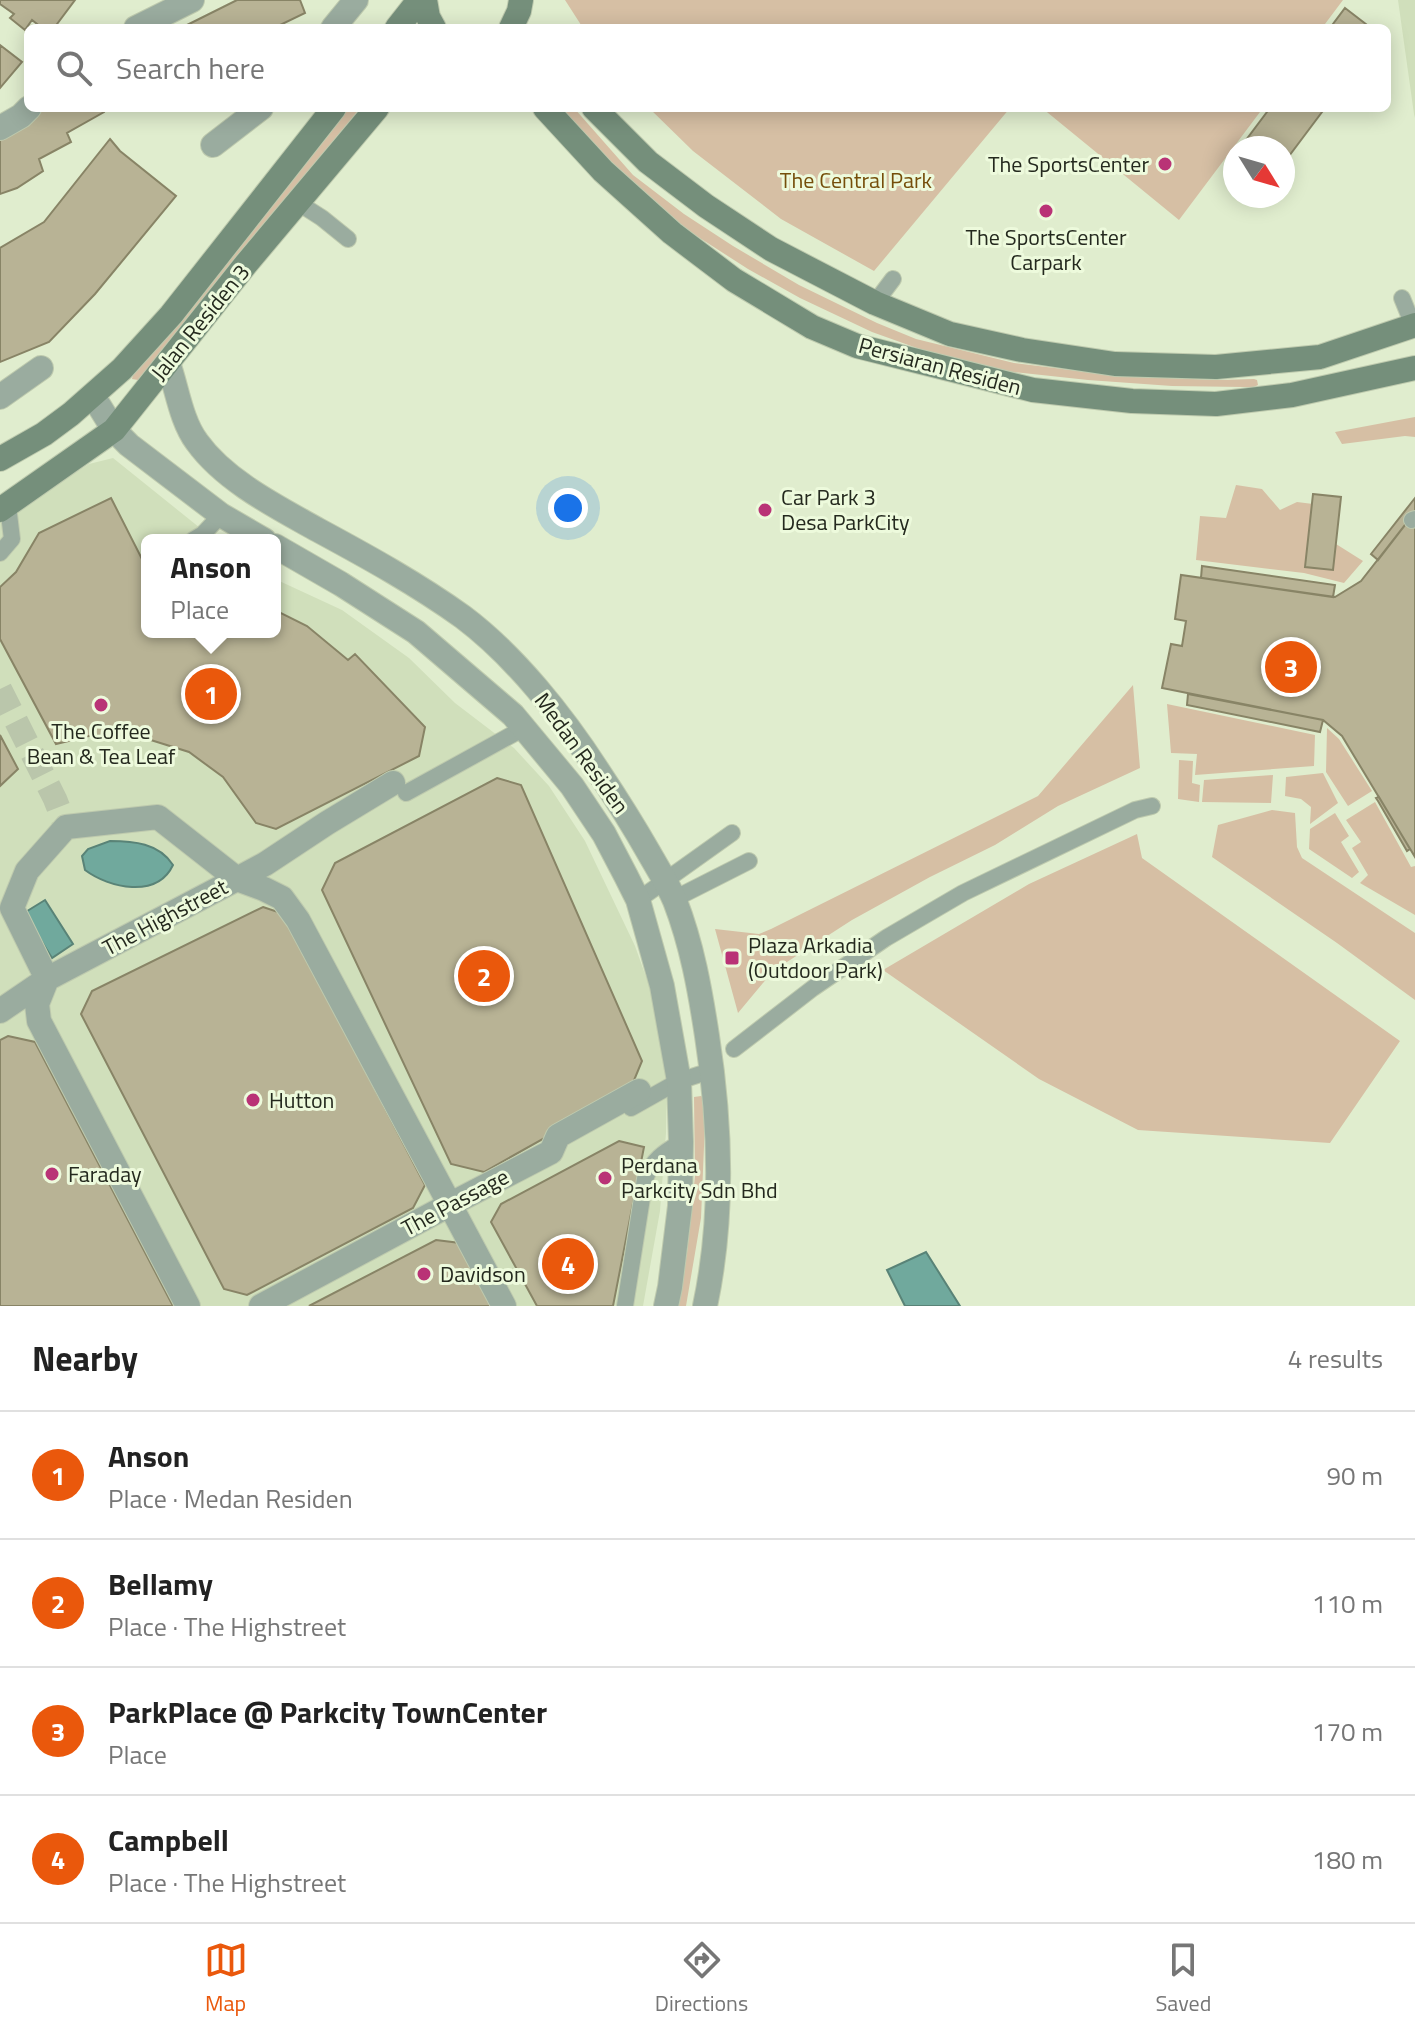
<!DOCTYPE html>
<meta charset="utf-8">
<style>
:root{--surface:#fff;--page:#f2f2f2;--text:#222;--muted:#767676;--line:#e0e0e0;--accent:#ea580c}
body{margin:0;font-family:"Titillium Web",sans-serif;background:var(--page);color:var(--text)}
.compass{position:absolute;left:1223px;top:136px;width:72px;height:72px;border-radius:50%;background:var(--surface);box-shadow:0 4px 20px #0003;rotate:127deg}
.you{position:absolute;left:568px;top:508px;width:28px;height:28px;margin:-20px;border:6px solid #fff;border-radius:50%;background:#1a73e8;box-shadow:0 0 0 12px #1a73e833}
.badge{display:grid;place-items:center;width:52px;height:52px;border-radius:50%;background:var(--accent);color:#fff;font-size:26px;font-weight:700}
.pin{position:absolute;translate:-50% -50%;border:4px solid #fff;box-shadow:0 2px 8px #0006}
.popup{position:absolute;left:141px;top:534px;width:140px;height:104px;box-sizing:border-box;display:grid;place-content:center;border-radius:12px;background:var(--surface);filter:drop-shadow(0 2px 6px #0005);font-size:26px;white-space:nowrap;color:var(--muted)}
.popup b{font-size:30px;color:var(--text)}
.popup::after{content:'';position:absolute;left:50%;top:100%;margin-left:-16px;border:16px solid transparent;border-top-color:var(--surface)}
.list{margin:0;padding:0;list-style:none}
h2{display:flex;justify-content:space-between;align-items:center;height:104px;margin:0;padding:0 32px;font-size:34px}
h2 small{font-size:26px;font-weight:400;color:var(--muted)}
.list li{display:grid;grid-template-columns:52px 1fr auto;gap:24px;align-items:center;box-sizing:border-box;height:128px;padding:0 32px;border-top:2px solid var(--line)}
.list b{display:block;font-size:30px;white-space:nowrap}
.list p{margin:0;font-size:26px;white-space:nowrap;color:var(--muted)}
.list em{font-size:26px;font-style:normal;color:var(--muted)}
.icon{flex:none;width:44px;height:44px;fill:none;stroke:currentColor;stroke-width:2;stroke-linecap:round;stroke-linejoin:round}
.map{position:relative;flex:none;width:1415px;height:1306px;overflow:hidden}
.search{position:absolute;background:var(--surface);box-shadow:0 4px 20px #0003;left:24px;right:24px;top:24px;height:88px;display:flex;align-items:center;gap:20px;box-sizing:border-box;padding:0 28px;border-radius:12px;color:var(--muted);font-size:30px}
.sheet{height:616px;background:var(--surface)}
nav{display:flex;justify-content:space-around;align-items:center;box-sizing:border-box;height:112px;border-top:2px solid var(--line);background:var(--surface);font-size:22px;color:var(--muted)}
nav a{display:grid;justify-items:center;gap:4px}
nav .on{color:var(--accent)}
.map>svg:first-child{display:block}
.built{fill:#d0dfbb}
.green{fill:#d6bfa4}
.water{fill:#70a99d;stroke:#598377;stroke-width:2}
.building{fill:#b8b395;stroke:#888466;stroke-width:2}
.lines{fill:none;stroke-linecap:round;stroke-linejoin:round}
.street-tunnel{stroke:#bac6ab;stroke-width:24;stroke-dasharray:24 12;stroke-linecap:butt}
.lane-casing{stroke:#becaae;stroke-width:18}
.street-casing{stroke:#becaae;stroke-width:26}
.secondary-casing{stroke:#becaae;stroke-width:26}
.lane{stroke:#9aac9f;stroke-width:16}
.street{stroke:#9aac9f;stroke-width:24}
.secondary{stroke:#758f7b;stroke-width:24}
.poi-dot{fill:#b93376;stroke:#edfadc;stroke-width:3}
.labels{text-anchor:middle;stroke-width:6;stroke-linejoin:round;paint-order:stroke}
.poi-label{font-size:22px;fill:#24291e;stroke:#edfadc;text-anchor:start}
.park-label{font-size:22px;fill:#754e0a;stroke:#edfadc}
.street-label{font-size:22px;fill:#24291e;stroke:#edfadc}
</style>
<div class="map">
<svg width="1415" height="1306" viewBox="0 0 1415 1306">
<rect width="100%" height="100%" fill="#e0edce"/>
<path class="built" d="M 1398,0 L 1415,0 L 1415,118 L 1414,114 Z
M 113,458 L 215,540 L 147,540 L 147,632 L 275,632 L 275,579 L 342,610 L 409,658 L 455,703 L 514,748 L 549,786 L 585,841 L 635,946 L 655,1002 L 667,1082 L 666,1133 L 660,1211 L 643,1306 L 0,1306 L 0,520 L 89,464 Z"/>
<path class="green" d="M 565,0 L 1343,0 L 1322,28 L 583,28 Z
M 343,108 L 360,108 L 138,380 L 132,379 L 134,371 Z
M 558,108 L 574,108 L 633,175 L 684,214 L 733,246 L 799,285 L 877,323 L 916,339 L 1014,363 L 1087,372 L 1115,376 L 1219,380 L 1254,379 L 1257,380 L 1258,385 L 1254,387 L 1243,387 L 1172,386 L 1088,380 L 1013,372 L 928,352 L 872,332 L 800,298 L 748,269 L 678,224 L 650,202 Z
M 649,108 L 1010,108 L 874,271 L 781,219 L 693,151 Z
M 1042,108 L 1263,108 L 1179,220 Z
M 1415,417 L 1415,437 L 1405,436 L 1342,444 L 1335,432 Z
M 1236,485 L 1262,489 L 1280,510 L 1297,502 L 1313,504 L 1336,544 L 1363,561 L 1344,583 L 1304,573 L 1196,560 L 1200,516 L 1226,518 Z
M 1133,685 L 1140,768 L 1058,806 L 995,845 L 930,877 L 852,920 L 773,971 L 738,1013 L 715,929 L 759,934 L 771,929 L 1038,796 Z
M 1167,704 L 1315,735 L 1314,766 L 1195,775 L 1197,754 L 1171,753 Z
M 1327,728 L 1339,739 L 1372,791 L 1348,806 L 1326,772 Z
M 1179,760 L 1193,761 L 1192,783 L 1200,785 L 1199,802 L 1178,799 Z
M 1323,773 L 1338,803 L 1310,824 L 1311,807 L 1301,799 L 1285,796 L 1286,777 Z
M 1273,775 L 1271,803 L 1202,802 L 1204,780 Z
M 1375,802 L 1411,867 L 1415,866 L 1415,915 L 1360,883 L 1368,875 L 1352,848 L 1361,842 L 1346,820 Z
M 1272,810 L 1295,813 L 1297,847 L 1302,858 L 1415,933 L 1415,1000 L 1337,943 L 1212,857 L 1218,825 Z
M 1335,813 L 1349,836 L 1341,842 L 1359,872 L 1352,878 L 1309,849 L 1310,829 Z
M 1137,834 L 1142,858 L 1400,1041 L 1330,1143 L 1138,1130 L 1039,1079 L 883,970 L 1029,884 Z
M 701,1096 L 706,1099 L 701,1218 L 686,1306 L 675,1306 L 687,1253 L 695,1176 L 694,1097 Z"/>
<path class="water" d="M 110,841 C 133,841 159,843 173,865 C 157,899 109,888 85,870 L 82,856 L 88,849 Z
M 45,900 L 73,944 L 52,958 L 24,913 Z
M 926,1252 L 960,1306 L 905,1306 L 887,1270 Z"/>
<path class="building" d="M 0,0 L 75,0 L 54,28 L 42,28 L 32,20 L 25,30 L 10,18 L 14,14 L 0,4 Z
M 237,0 L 300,0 L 305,13 L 274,28 L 181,28 Z
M 1345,8 L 1371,28 L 1330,28 Z
M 0,45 L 22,62 L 0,88 Z
M 36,108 L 103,108 L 104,112 L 67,133 L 71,142 L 39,159 L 43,171 L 17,188 L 0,194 L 0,135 Z
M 1270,108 L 1325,108 L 1283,164 L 1283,148 L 1240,148 Z
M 110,139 L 120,151 L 176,196 L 95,294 L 49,342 L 0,362 L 0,248 L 44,222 Z
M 1313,494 L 1341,497 L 1333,570 L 1305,567 Z
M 111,498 L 144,563 L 147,563 L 147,632 L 275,632 L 275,610 L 307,626 L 348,660 L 355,654 L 425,727 L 419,756 L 276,829 L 256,823 L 223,777 L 189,752 L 138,736 L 93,735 L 56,744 L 0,639 L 0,587 L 16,572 L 39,533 Z
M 1415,498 L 1415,512 L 1378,560 L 1371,554 Z
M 1415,512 L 1415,857 L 1342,736 L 1323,720 L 1162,688 L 1171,644 L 1182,646 L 1186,621 L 1175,619 L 1181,575 L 1335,597 L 1361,581 Z
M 1202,566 L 1335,585 L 1333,597 L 1201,578 Z
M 1188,694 L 1323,720 L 1320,732 L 1187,705 Z
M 0,735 L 18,769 L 0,786 Z
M 497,778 L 521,785 L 642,1061 L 630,1090 L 484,1172 L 451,1164 L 322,890 L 335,863 Z
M 1379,797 L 1410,849 L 1407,851 L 1378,801 L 1376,798 Z
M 263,907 L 284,914 L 425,1185 L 413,1208 L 247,1295 L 224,1289 L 81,1014 L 92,991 Z
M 8,1036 L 35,1042 L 173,1306 L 0,1306 L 0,1040 Z
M 619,1141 L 644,1147 L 613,1306 L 537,1306 L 491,1222 L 501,1204 Z
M 436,1240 L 460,1243 L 495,1306 L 309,1306 Z"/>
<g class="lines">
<path class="street-tunnel" d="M 0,689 L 55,799 L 66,827"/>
<g class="lane-casing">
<path id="lane" d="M 297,202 L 322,218 L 348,239
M 1402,298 L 1413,325
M 875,303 L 893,279
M 1412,520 L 1415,519
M 193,540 L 203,534 L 221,515
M 0,553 L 12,539 L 8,506
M 406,793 L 524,728
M 674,899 L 749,861
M 638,900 L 732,833
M 734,1049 L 813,988 L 886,938 L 963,893 L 1135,810 L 1152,806
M 631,1108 L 679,1081 L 713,1070
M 625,1306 L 645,1179 C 653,1159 663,1153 681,1142"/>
</g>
<g class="street-casing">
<path id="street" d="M 136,28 L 192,0
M 333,28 L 356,0
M 0,128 L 21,116 L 29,108
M 213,145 L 261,108
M 168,363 C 177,388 181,421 197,442 C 225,481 277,507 318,530 C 368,557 417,584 463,617 C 515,656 563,717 598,771 C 616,798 633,825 649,853 C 658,869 668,884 675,901 C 692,945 700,990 707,1036 C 721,1126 724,1216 705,1306
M 93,396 L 114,430 L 129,445 L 221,515 L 264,540
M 0,397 L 41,368
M 275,546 L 341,584 L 416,632 L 513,715 L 572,786 L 604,834 L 626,876 L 638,900 L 662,986 L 679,1081 L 681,1142 L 680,1206 L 670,1287 L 666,1306
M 0,1011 L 47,979 L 12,908 L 27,871 L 66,827 L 158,817 L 237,879 L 265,864 L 327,823 L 393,783
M 188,1306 L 39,1021 L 37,1004 L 47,979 L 237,879 L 264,889 L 282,898 L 298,920 L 504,1306
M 261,1306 L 451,1204 L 551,1152 L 558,1136 L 639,1091"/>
</g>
<g class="secondary-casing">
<path id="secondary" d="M 425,0 L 428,17 L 434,28
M 397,28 L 419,0
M 511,28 L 519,11 L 521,0
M 545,108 L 603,171 L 672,233 L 734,280 L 812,327 L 857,346 L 1033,390 L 1132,401 L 1216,404 L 1292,395 L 1415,368
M 594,108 L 648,162 L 706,206 L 771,249 L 875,303 L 950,334 L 1022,350 L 1115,364 L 1216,367 L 1320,357 L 1415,325
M 0,459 L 44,434 L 71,414 L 122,369 L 171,315 L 334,108
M 0,510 L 114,430 L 246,264 L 377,108"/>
</g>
<use href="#lane" class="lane"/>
<use href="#street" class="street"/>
<use href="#secondary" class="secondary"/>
</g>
<g class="poi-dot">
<circle cx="1165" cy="164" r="8"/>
<circle cx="1046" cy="211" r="8"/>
<circle cx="765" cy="510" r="8"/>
<circle cx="101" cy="705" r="8"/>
<rect x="724" y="950" width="16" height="16" rx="4"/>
<circle cx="253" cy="1100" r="8"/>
<circle cx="52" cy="1174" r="8"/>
<circle cx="605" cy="1178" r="8"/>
<circle cx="424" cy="1274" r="8"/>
</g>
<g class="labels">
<g class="poi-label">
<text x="1149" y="172" text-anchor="end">The SportsCenter</text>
<text x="1046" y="245" text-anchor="middle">The SportsCenter<tspan x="1046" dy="25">Carpark</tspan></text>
<text x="781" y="505">Car Park 3<tspan x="781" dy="25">Desa ParkCity</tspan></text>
<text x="101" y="739" text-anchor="middle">The Coffee<tspan x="101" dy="25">Bean &amp; Tea Leaf</tspan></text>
<text x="748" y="953">Plaza Arkadia<tspan x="748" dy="25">(Outdoor Park)</tspan></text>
<text x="269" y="1108">Hutton</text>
<text x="621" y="1173">Perdana<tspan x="621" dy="25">Parkcity Sdn Bhd</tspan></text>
<text x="68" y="1182">Faraday</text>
<text x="440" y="1282">Davidson</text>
</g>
<g class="park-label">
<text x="856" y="188">The Central Park</text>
</g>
<g class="street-label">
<text transform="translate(200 322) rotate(-51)" y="8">Jalan Residen 3</text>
<text transform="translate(940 366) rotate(15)" y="8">Persiaran Residen</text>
<text transform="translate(582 753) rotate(54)" y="8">Medan Residen</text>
<text transform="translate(165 917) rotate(-28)" y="8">The Highstreet</text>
<text transform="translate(455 1202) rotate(-28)" y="8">The Passage</text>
</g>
</g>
</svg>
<svg class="compass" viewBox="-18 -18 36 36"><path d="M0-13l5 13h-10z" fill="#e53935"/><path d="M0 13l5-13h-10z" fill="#767676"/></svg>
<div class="you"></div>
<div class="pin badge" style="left:211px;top:694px">1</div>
<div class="popup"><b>Anson</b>Place</div>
<div class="pin badge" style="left:484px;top:976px">2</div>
<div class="pin badge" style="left:1291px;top:667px">3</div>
<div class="pin badge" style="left:568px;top:1264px">4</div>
<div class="search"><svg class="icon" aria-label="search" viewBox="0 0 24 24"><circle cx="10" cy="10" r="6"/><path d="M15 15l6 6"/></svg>Search here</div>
</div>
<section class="sheet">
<h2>Nearby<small>4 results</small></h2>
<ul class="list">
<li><span class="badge">1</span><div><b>Anson</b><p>Place · Medan Residen</p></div><em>90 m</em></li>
<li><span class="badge">2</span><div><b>Bellamy</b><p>Place · The Highstreet</p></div><em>110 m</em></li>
<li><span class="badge">3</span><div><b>ParkPlace @ Parkcity TownCenter</b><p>Place</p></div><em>170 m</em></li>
<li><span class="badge">4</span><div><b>Campbell</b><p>Place · The Highstreet</p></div><em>180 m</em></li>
</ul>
</section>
<nav>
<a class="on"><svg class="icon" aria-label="map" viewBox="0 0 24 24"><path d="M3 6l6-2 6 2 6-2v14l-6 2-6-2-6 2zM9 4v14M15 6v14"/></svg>Map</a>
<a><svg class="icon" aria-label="directions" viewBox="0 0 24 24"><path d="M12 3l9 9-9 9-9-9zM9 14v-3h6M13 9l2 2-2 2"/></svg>Directions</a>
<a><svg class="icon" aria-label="saved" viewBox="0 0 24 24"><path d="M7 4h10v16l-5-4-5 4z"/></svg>Saved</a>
</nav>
